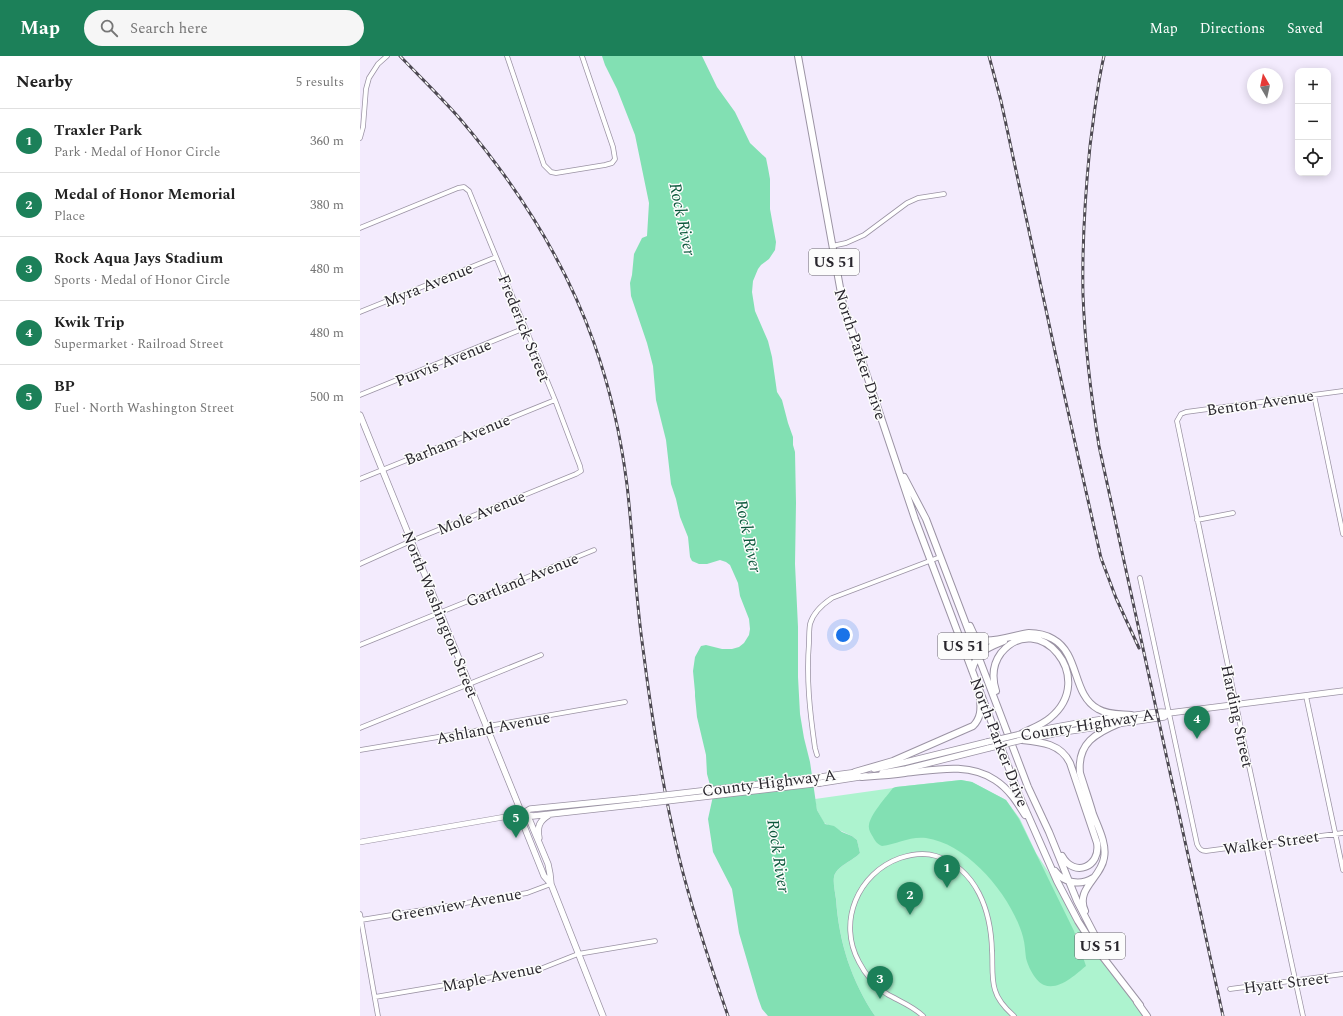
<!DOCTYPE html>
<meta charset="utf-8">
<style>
:root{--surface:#fff;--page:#f6f6f6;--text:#222;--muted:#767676;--line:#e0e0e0;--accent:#1c8059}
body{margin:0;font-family:Spectral,serif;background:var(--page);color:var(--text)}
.controls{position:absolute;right:12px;top:12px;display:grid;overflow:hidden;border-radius:8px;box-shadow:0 2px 10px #0003}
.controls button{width:36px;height:36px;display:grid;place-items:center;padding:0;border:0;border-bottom:1px solid var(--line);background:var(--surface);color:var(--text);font:20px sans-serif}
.compass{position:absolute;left:887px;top:12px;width:36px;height:36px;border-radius:50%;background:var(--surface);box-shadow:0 2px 10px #0003;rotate:351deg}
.you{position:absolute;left:483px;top:579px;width:14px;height:14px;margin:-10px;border:3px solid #fff;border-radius:50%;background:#1a73e8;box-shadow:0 0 0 6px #1a73e833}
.badge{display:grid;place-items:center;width:26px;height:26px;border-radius:50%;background:var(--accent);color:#fff;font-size:13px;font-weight:700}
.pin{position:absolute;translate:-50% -33px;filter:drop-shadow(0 1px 2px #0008)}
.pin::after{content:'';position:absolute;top:21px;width:14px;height:12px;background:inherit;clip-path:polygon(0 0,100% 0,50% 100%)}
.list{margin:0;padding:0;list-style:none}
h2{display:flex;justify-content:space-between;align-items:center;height:52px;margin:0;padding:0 16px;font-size:17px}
h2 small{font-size:13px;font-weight:400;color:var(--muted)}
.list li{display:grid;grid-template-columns:26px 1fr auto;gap:12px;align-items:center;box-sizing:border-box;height:64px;padding:0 16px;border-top:1px solid var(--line)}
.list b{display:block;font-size:15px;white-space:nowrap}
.list p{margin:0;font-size:13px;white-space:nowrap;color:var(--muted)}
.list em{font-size:13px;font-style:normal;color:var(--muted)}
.icon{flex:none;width:22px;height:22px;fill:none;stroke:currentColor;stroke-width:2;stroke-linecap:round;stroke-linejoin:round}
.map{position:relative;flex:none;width:983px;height:960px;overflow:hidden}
header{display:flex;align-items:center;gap:24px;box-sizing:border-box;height:56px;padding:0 20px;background:var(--accent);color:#fff}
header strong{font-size:19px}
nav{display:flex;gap:22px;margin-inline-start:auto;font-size:14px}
.search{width:280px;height:36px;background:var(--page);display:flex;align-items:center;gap:10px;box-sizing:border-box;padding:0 14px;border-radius:22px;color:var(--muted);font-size:15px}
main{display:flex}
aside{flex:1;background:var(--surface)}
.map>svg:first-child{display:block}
.green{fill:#adf3cf}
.water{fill:#82e0b3}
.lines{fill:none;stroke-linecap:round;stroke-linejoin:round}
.minor-casing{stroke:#9b93a4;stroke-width:5.5}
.tertiary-casing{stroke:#9b93a4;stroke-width:6}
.secondary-casing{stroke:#9b93a4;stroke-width:7}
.primary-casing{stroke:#9b93a4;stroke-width:8}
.minor{stroke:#fff;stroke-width:4}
.tertiary{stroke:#fff;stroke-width:5}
.secondary{stroke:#fff;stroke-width:5.5}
.primary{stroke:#fff;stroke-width:6}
.rail-casing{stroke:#4d4952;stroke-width:3}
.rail{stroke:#fcfcfc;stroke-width:1.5;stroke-dasharray:4.5;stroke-linecap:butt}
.secondary-bridge-casing{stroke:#9b93a4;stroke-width:7;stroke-linecap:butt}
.secondary-bridge{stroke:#fff;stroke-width:5.5}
.labels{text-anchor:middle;stroke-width:3;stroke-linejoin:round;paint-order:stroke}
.shield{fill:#fcfcfc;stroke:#69676c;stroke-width:1}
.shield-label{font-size:15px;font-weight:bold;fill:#2a272e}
.street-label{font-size:16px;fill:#2a272e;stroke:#fcfcfc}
.water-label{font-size:17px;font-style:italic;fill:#0c583c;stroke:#fcfcfc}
</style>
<header>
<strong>Map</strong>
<div class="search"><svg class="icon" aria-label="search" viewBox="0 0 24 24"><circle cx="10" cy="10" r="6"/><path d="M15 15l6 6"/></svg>Search here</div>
<nav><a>Map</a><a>Directions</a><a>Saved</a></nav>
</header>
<main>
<aside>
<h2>Nearby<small>5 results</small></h2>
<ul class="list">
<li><span class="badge">1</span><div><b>Traxler Park</b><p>Park · Medal of Honor Circle</p></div><em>360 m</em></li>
<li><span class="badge">2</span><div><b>Medal of Honor Memorial</b><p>Place</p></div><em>380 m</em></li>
<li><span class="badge">3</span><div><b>Rock Aqua Jays Stadium</b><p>Sports · Medal of Honor Circle</p></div><em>480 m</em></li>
<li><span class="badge">4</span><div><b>Kwik Trip</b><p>Supermarket · Railroad Street</p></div><em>480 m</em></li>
<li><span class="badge">5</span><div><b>BP</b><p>Fuel · North Washington Street</p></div><em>500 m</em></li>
</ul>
</aside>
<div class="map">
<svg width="983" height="960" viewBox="0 0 983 960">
<rect width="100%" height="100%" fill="#f3ebfd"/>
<path class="green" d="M 601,724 L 612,726 L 646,744 L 660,763 L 676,797 L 706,843 L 718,865 L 787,960 L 515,960 C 491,924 479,886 476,842 C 475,836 473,827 474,821 C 476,810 493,805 500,797 L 497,784 L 492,780 L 464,767 L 457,754 L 455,743 L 533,732 L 536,731 Z"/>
<path class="water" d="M 242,0 L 342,0 L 357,31 L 375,56 L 390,87 L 406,102 L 408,112 L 410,123 L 410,153 L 416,186 L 415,194 L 409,203 L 401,209 L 398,213 L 393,225 L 392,236 L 395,255 L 408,285 L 412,301 L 417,336 L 422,344 L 428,367 L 433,381 L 433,389 L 435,396 L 436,447 L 435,508 L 438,571 L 438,621 L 440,658 L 444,682 L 450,706 L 457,754 L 465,768 L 474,770 L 482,776 L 492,780 L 497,784 L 500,797 C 493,805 476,810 474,821 C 473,827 475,836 476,843 C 479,886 491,924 515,960 L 408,960 L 402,953 L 398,942 L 379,877 L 372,833 L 353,796 L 348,763 L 353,740 L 347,718 L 346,699 L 337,661 L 335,640 L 335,636 L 333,615 L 335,601 L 341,590 L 346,589 L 362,593 L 372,593 L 379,591 L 384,587 L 389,579 L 390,573 L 389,563 L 380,540 L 378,527 L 370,509 L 366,506 L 360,504 L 347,508 L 339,508 L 332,505 L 330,501 L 328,481 L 320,461 L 316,443 L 311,428 L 306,384 L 296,344 L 293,310 L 287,287 L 271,240 L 270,227 L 272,219 L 274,198 L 282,182 L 287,180 L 289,147 L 275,79 L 257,33 L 245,9 Z
M 601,724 L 612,726 L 646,744 L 659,763 L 714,875 L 726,910 C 716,918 699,935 684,929 C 676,926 668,911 666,902 C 665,895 665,888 663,881 C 652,841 609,788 566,782 C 550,780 537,788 522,790 C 517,788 515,785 513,781 C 511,778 508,773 509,769 C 510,759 526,741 533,732 L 536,731 Z"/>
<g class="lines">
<g class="minor-casing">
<path id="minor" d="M 147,0 L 184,109 L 191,116 L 196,117 L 245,109 L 252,107 L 255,103 L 253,91 L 222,0
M 0,82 L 3,71 L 6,33 L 9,22 L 18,8 L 27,0
M 0,172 L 98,132 L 104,131 L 109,135 L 195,344 L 220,410 L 221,415 L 216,418 L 51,485 L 0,508
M 472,190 L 486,187 L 504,179 L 547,147 L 558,142 L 584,138
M 0,256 L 136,201
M 0,339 L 165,272
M 954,339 L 983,478
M 0,423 L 195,344
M 837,464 L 873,457
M 780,522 L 837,788 C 839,793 841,795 846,795 L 983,777
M 0,589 L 234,494
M 946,640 L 983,814
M 0,672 L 181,599
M 0,694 L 120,674 L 134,669 L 265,646
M 457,699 L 455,692 C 450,657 446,622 449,587 C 449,581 449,574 450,568 C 453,557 463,548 472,542 L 580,501
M 0,858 L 18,960
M 1,864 L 167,837 L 191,828
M 870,933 L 983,918
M 15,941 L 180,913 L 218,898 L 295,885
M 563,960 C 553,950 539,945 527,938 C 516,931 505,918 499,906 C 477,866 498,817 540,802 C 552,798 564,796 576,800 C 617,813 631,855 632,895 C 633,907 631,922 635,934 C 638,945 646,953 654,960
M 943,960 L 883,682 L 817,365 L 821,358 L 826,356 L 983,335"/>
</g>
<g class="tertiary-casing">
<path id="tertiary" d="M 0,786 L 162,758"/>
</g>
<g class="secondary-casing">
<path id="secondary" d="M 0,359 L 162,758 L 170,765 L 188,808 L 190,818 L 191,828
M 667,677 C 703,669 739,663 776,659 C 787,658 799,654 809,657 L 983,635
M 665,684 L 697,677 L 804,661 L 809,657
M 514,713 L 546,706 L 627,686
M 522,717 L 546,713 L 629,692
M 460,721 L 498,716
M 461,727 L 506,720
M 162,758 L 162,765 L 184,820 L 191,828 L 243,960
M 162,758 L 170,753 L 280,742
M 163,758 L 173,760 L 281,748
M 179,782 C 177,771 179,765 189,759"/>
</g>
<g class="primary-casing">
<path id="primary" d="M 438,0 L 483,248 L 555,463 L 659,739 L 697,825 L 718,865 L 732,887 L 780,949
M 544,421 L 566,463 L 668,731 L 689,776 L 717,845 L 744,897
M 610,570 C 612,574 614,581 618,583 C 628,589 658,578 669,577 C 677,577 686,579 693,583 C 720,598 712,639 738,653 C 748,659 760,658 771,659
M 612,614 C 617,595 627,592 644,585
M 636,635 C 632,622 632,609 641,597 C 678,552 739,622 690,662 C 682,669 670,673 661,678
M 662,684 C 682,686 701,688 710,707 L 737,787 C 741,811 714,822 702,800
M 495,716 L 533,705 L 613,670 C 621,662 621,653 620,643
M 502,721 C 516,720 531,719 545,717 C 575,714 608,706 635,724 C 649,733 657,746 665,759
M 695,815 C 704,827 720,830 733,822
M 725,855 C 715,833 741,822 744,802 C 747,788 738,771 733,758 C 729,744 724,730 720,717 C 717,687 736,677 760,667
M 777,946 L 787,960"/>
</g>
<use href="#minor" class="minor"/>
<use href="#tertiary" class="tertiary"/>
<use href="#secondary" class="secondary"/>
<use href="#primary" class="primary"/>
<g class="rail-casing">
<path id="rail" d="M 40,0 C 60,21 82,42 101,64 C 157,130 205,205 234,287 C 250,332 261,381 267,429 C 273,481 275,533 282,585 C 291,657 302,730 319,801 C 332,855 350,908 368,960
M 629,0 L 641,45 L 705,342 L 741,502 L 756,542 L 779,592
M 744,0 C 737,30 734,60 730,90 C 725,140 722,189 723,239 C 725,290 731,340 739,390 L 863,960"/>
</g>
<use href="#rail" class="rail"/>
<g class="secondary-bridge-casing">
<path id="secondary-bridge" d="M 627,686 L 661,678
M 629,692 L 662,684
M 280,742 L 460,721
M 281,748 L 461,727"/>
</g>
<use href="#secondary-bridge" class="secondary-bridge"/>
</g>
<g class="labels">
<g class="shield">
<rect x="449" y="193" width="50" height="26" rx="3"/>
<rect x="578" y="577" width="50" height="26" rx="3"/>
<rect x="715" y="877" width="50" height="26" rx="3"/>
</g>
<g class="shield-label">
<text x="474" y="211">US 51</text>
<text x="603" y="595">US 51</text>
<text x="740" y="895">US 51</text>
</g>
<g class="street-label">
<text transform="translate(68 228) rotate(-22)" y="6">Myra Avenue</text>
<text transform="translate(165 272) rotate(68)" y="6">Frederick Street</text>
<text transform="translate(501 298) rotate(72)" y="6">North Parker Drive</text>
<text transform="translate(83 306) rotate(-22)" y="6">Purvis Avenue</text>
<text transform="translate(900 346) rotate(-8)" y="6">Benton Avenue</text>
<text transform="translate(97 383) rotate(-22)" y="6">Barham Avenue</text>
<text transform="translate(121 456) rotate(-22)" y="6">Mole Avenue</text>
<text transform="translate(162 523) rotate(-22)" y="6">Gartland Avenue</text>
<text transform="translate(81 558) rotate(68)" y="6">North Washington Street</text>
<text transform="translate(878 660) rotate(78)" y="6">Harding Street</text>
<text transform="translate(727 668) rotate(-9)" y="6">County Highway A</text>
<text transform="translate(133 671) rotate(-11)" y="6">Ashland Avenue</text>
<text transform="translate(640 686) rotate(69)" y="6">North Parker Drive</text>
<text transform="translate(409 726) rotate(-7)" y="6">County Highway A</text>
<text transform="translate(911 786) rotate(-8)" y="6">Walker Street</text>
<text transform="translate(96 848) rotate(-10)" y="6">Greenview Avenue</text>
<text transform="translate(132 920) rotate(-11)" y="6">Maple Avenue</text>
<text transform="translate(926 926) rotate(-7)" y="6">Hyatt Street</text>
</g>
<g class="water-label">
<text transform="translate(323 163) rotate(78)" y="6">Rock River</text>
<text transform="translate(389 480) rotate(78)" y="6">Rock River</text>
<text transform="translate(419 800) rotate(81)" y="6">Rock River</text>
</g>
</g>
</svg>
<div class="controls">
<button>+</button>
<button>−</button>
<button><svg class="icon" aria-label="locate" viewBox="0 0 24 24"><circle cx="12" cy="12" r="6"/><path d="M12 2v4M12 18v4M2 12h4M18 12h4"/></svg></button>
</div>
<svg class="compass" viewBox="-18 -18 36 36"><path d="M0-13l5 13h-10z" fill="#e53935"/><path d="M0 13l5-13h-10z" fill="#767676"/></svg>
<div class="you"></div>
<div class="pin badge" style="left:587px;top:832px">1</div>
<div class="pin badge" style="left:550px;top:859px">2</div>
<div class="pin badge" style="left:520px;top:943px">3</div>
<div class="pin badge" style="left:837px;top:683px">4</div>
<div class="pin badge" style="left:156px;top:782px">5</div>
</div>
</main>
